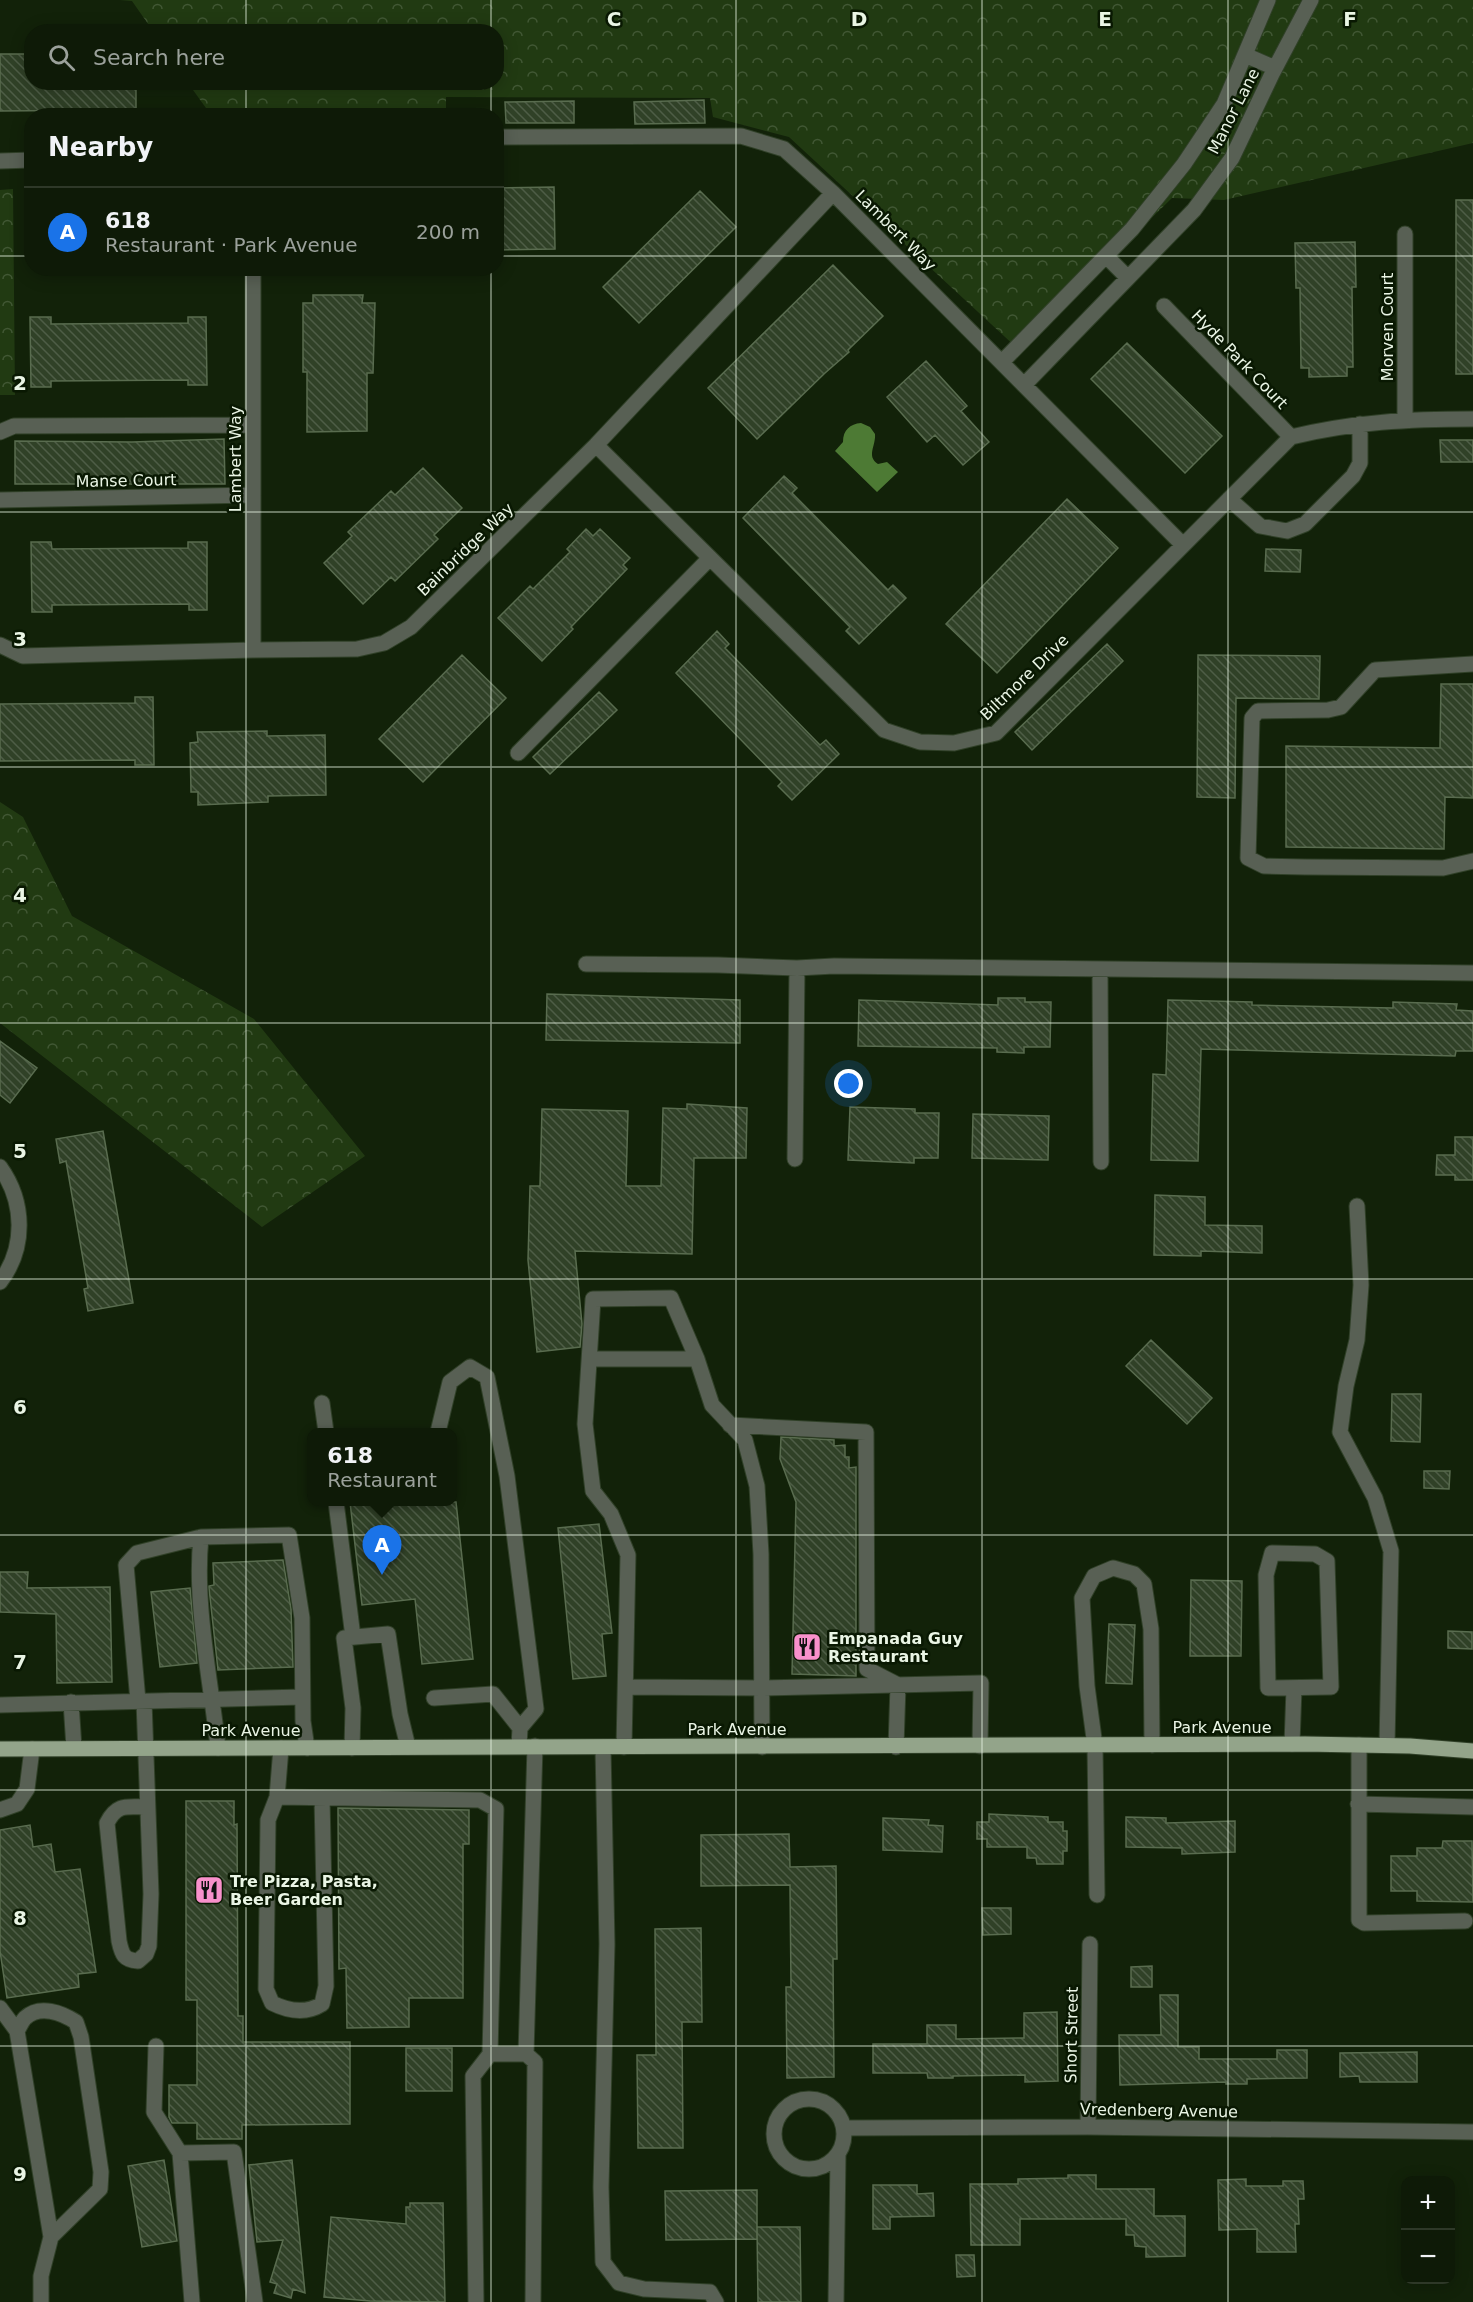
<!DOCTYPE html>
<meta charset="utf-8">
<style>
:root{--surface:#0e1a07;--page:#1c2715;--text:#f1f3f6;--muted:#9ba19b;--line:#2e3828;--accent:#1a73e8}
body{margin:0;font-family:"DejaVu Sans",sans-serif;background:var(--page);color:var(--text)}
.controls{position:absolute;right:18px;bottom:18px;display:grid;overflow:hidden;border-radius:12px;box-shadow:0 3px 15px #0003}
.controls button{width:54px;height:54px;display:grid;place-items:center;padding:0;border:0;border-bottom:2px solid var(--line);background:var(--surface);color:var(--text);font:30px sans-serif}
.you{position:absolute;left:849px;top:1084px;width:21px;height:21px;margin:-15px;border:4px solid #fff;border-radius:50%;background:#1a73e8;box-shadow:0 0 0 9px #1a73e833}
.badge{display:grid;place-items:center;width:39px;height:39px;border-radius:50%;background:var(--accent);color:#fff;font-size:20px;font-weight:700}
.pin{position:absolute;translate:-50% -50px;filter:drop-shadow(0 2px 3px #0008)}
.pin::after{content:'';position:absolute;top:32px;width:21px;height:18px;background:inherit;clip-path:polygon(0 0,100% 0,50% 100%)}
.popup{position:absolute;left:307px;top:1428px;width:150px;height:78px;box-sizing:border-box;display:grid;place-content:center;border-radius:12px;background:var(--surface);filter:drop-shadow(0 2px 4px #0005);font-size:20px;white-space:nowrap;color:var(--muted)}
.popup b{font-size:22px;color:var(--text)}
.popup::after{content:'';position:absolute;left:50%;top:100%;margin-left:-12px;border:12px solid transparent;border-top-color:var(--surface)}
.list{margin:0;padding:0;list-style:none}
h2{display:flex;justify-content:space-between;align-items:center;height:78px;margin:0;padding:0 24px;font-size:26px}
h2 small{font-size:20px;font-weight:400;color:var(--muted)}
.list li{display:grid;grid-template-columns:39px 1fr auto;gap:18px;align-items:center;box-sizing:border-box;height:90px;padding:0 24px;border-top:2px solid var(--line)}
.list b{display:block;font-size:22px;white-space:nowrap}
.list p{margin:0;font-size:20px;white-space:nowrap;color:var(--muted)}
.list em{font-size:20px;font-style:normal;color:var(--muted)}
.icon{flex:none;width:33px;height:33px;fill:none;stroke:currentColor;stroke-width:2;stroke-linecap:round;stroke-linejoin:round}
.map{position:relative;flex:none;width:1473px;height:2302px;overflow:hidden}
.search{position:absolute;background:var(--surface);box-shadow:0 3px 15px #0003;left:24px;top:24px;width:480px;height:66px;display:flex;align-items:center;gap:15px;box-sizing:border-box;padding:0 21px;border-radius:24px;color:var(--muted);font-size:22px}
.panel{position:absolute;background:var(--surface);box-shadow:0 3px 15px #0003;left:24px;top:108px;width:480px;height:168px;border-radius:24px}
.map>svg:first-child{display:block}
.forest{fill:url(#forest-crowns)}
.water{fill:#4d7a34}
.building{fill:url(#building-back-hatch);stroke:#596c4f;stroke-width:1.5}
.lines{fill:none;stroke-linecap:round;stroke-linejoin:round}
.minor-casing{stroke:#304028;stroke-width:17}
.major-casing{stroke:#304028;stroke-width:17}
.minor{stroke:#586054;stroke-width:15}
.major{stroke:#93a48a;stroke-width:15}
.grid{fill:none;stroke:#eaf5e5;stroke-width:1.5;stroke-opacity:0.55}
.labels{text-anchor:middle;stroke-width:5;stroke-linejoin:round;paint-order:stroke}
.street-label{font-size:16px;fill:#eaf5e5;stroke:#091802}
.poi-label{font-size:16px;font-weight:bold;fill:#eaf5e5;stroke:#091802;text-anchor:start}
.grid-label{font-size:20px;text-anchor:middle;font-weight:bold;fill:#eaf5e5;stroke:#091802;stroke-width:5;stroke-linejoin:round;paint-order:stroke}
</style>
<div class="map">
<svg width="1473" height="2302" viewBox="0 0 1473 2302">
<defs>
<pattern id="forest-crowns" width="20" height="18" patternUnits="userSpaceOnUse" patternTransform="scale(1.5)"><rect width="20" height="18" fill="#213a12"/><path d="M2 6a3 3 0 1 1 6 0M12 15a3 3 0 1 1 6 0" fill="none" stroke="#415734"/></pattern>
<pattern id="building-back-hatch" width="6" height="6" patternUnits="userSpaceOnUse" patternTransform="scale(1.5)"><rect width="6" height="6" fill="#304127"/><path d="M-1 5l2 2M0 0l6 6M5-1l2 2" fill="none" stroke="#4e5d46"/></pattern>
</defs>
<rect width="100%" height="100%" fill="#122209"/>
<path class="forest" d="M 120,0 L 1473,0 L 1473,143 L 1224,200 L 1172,198 L 1018,349 L 789,137 L 713,117 L 710,98 L 446,97 L 446,115 L 211,115 L 188,83 L 496,82 L 496,32 L 153,31 L 132,1 Z
M 13,189 L 15,395 L 0,395 L 0,190 Z
M 0,802 L 23,817 L 72,916 L 254,1019 L 365,1156 L 262,1227 L 0,1023 Z"/>
<path class="water" d="M 861,423 L 870,427 L 875,434 C 876,446 866,456 878,464 L 887,462 L 898,472 L 877,492 L 835,451 L 843,442 C 843,430 850,424 861,423 Z"/>
<path class="building" d="M 0,54 L 32,54 L 32,82 L 136,82 L 136,115 L 118,115 L 118,110 L 0,111 Z
M 704,100 L 705,123 L 635,124 L 634,102 Z
M 574,101 L 574,123 L 506,123 L 505,102 Z
M 554,187 L 555,249 L 496,250 L 496,188 Z
M 700,191 L 736,227 L 639,323 L 603,287 Z
M 1456,200 L 1473,200 L 1473,374 L 1456,374 Z
M 1355,242 L 1356,287 L 1352,287 L 1353,367 L 1347,367 L 1347,376 L 1309,377 L 1309,368 L 1301,368 L 1300,288 L 1296,288 L 1295,243 Z
M 833,265 L 883,316 L 848,350 L 849,352 L 825,373 L 757,439 L 708,388 Z
M 313,295 L 363,295 L 362,303 L 375,303 L 373,373 L 367,373 L 367,431 L 307,432 L 307,372 L 303,372 L 303,303 L 313,303 Z
M 30,317 L 51,317 L 51,324 L 188,323 L 188,317 L 206,317 L 207,385 L 188,385 L 188,380 L 51,381 L 51,387 L 31,387 Z
M 1127,343 L 1222,436 L 1185,473 L 1091,379 Z
M 926,361 L 967,406 L 961,411 L 989,442 L 963,465 L 935,435 L 927,442 L 887,397 Z
M 224,439 L 225,484 L 15,484 L 15,441 L 132,442 Z
M 1440,440 L 1473,440 L 1473,462 L 1441,462 Z
M 423,468 L 462,508 L 434,535 L 438,539 L 395,581 L 391,577 L 363,604 L 324,563 L 352,536 L 348,532 L 391,491 L 395,495 Z
M 784,476 L 797,488 L 792,493 L 888,590 L 893,585 L 906,598 L 859,644 L 846,631 L 850,627 L 743,518 Z
M 1067,499 L 1118,548 L 997,673 L 946,624 Z
M 586,529 L 593,536 L 600,529 L 630,558 L 623,565 L 627,569 L 571,627 L 573,629 L 542,661 L 498,618 L 530,586 L 533,589 L 570,552 L 567,549 Z
M 31,542 L 51,542 L 52,549 L 188,548 L 188,542 L 207,542 L 207,610 L 189,610 L 189,604 L 52,605 L 52,612 L 32,612 Z
M 1266,549 L 1301,550 L 1300,572 L 1265,571 Z
M 717,631 L 729,644 L 725,648 L 820,745 L 826,740 L 839,754 L 792,800 L 778,786 L 782,782 L 676,673 Z
M 1107,644 L 1123,661 L 1032,750 L 1015,732 Z
M 462,655 L 506,698 L 423,782 L 379,739 Z
M 1198,655 L 1320,656 L 1319,699 L 1236,698 L 1235,798 L 1197,797 Z
M 1441,684 L 1473,684 L 1473,798 L 1445,797 L 1444,849 L 1286,847 L 1286,746 L 1440,748 Z
M 599,692 L 617,710 L 550,774 L 533,757 Z
M 135,697 L 153,697 L 154,765 L 135,765 L 135,760 L 0,761 L 0,704 L 135,703 Z
M 267,731 L 267,736 L 325,735 L 326,795 L 268,796 L 268,802 L 198,805 L 198,792 L 191,792 L 190,743 L 198,742 L 197,732 Z
M 547,994 L 740,1000 L 740,1043 L 546,1040 Z
M 998,998 L 1025,998 L 1025,1002 L 1051,1002 L 1050,1047 L 1024,1047 L 1024,1053 L 997,1052 L 997,1048 L 858,1046 L 859,1000 L 998,1005 Z
M 1168,1000 L 1252,1002 L 1252,1005 L 1393,1008 L 1393,1002 L 1457,1004 L 1456,1010 L 1473,1011 L 1473,1051 L 1456,1051 L 1455,1056 L 1201,1049 L 1198,1161 L 1151,1160 L 1153,1074 L 1166,1075 Z
M 0,1041 L 37,1068 L 10,1103 L 0,1095 Z
M 687,1104 L 747,1108 L 746,1158 L 694,1158 L 692,1254 L 575,1251 L 582,1324 L 580,1347 L 537,1352 L 528,1260 L 530,1186 L 540,1186 L 542,1109 L 628,1111 L 626,1186 L 661,1186 L 663,1108 L 687,1109 Z
M 850,1107 L 915,1109 L 915,1113 L 939,1113 L 938,1158 L 914,1158 L 914,1163 L 848,1160 Z
M 973,1114 L 1049,1116 L 1048,1160 L 972,1158 Z
M 103,1131 L 133,1303 L 88,1311 L 84,1289 L 88,1288 L 66,1161 L 60,1163 L 56,1139 Z
M 1455,1137 L 1473,1137 L 1473,1180 L 1455,1180 L 1455,1175 L 1436,1175 L 1437,1155 L 1455,1155 Z
M 1155,1195 L 1205,1197 L 1205,1225 L 1262,1226 L 1262,1253 L 1201,1251 L 1201,1256 L 1154,1255 Z
M 1151,1340 L 1212,1398 L 1187,1424 L 1126,1366 Z
M 1392,1394 L 1421,1394 L 1420,1442 L 1391,1441 Z
M 781,1437 L 834,1440 L 834,1446 L 845,1445 L 845,1457 L 849,1457 L 849,1468 L 856,1467 L 856,1676 L 792,1674 L 796,1502 L 780,1459 Z
M 1424,1471 L 1450,1471 L 1449,1489 L 1424,1488 Z
M 350,1502 L 456,1502 L 473,1659 L 422,1664 L 415,1599 L 362,1605 Z
M 599,1524 L 612,1633 L 602,1634 L 606,1676 L 573,1679 L 558,1528 Z
M 283,1560 L 291,1609 L 293,1667 L 218,1670 L 209,1588 L 209,1586 L 214,1585 L 213,1563 Z
M 0,1572 L 28,1572 L 27,1588 L 110,1587 L 112,1682 L 57,1683 L 56,1614 L 0,1612 Z
M 1191,1580 L 1242,1581 L 1241,1656 L 1190,1656 Z
M 190,1588 L 197,1663 L 160,1667 L 151,1592 Z
M 1109,1624 L 1135,1625 L 1132,1684 L 1106,1683 Z
M 1448,1631 L 1472,1632 L 1472,1649 L 1448,1648 Z
M 186,1801 L 234,1801 L 234,1825 L 237,1824 L 238,2016 L 243,2016 L 243,2042 L 350,2042 L 350,2124 L 242,2125 L 242,2139 L 197,2139 L 197,2123 L 172,2123 L 169,2117 L 169,2085 L 197,2085 L 197,2000 L 186,2000 Z
M 338,1808 L 469,1810 L 469,1844 L 463,1844 L 463,1998 L 409,1998 L 409,2027 L 347,2028 L 346,1968 L 339,1969 Z
M 989,1814 L 1048,1817 L 1048,1822 L 1063,1822 L 1063,1831 L 1067,1831 L 1067,1851 L 1063,1851 L 1063,1864 L 1037,1864 L 1036,1858 L 1027,1858 L 1027,1847 L 987,1847 L 987,1839 L 977,1839 L 977,1822 L 989,1822 Z
M 1126,1817 L 1166,1818 L 1166,1823 L 1235,1821 L 1235,1852 L 1182,1854 L 1182,1848 L 1126,1847 Z
M 883,1818 L 929,1820 L 928,1825 L 943,1826 L 942,1852 L 883,1850 Z
M 30,1825 L 33,1847 L 51,1844 L 55,1872 L 80,1869 L 96,1972 L 78,1974 L 79,1987 L 7,1998 L 0,1951 L 0,1830 Z
M 789,1834 L 790,1867 L 836,1866 L 837,1959 L 833,1959 L 834,2077 L 787,2078 L 786,1987 L 791,1987 L 790,1885 L 701,1886 L 701,1835 Z
M 1443,1841 L 1472,1841 L 1473,1902 L 1417,1901 L 1417,1891 L 1391,1891 L 1391,1856 L 1417,1856 L 1417,1848 L 1442,1848 Z
M 982,1908 L 1011,1908 L 1011,1934 L 983,1935 Z
M 701,1928 L 702,2022 L 682,2022 L 683,2148 L 638,2148 L 637,2055 L 656,2055 L 655,1929 Z
M 1152,1966 L 1152,1987 L 1131,1987 L 1131,1967 Z
M 1160,1995 L 1178,1995 L 1178,2047 L 1199,2047 L 1199,2059 L 1277,2059 L 1277,2050 L 1307,2050 L 1307,2078 L 1247,2079 L 1247,2084 L 1226,2084 L 1226,2082 L 1120,2085 L 1119,2035 L 1161,2035 Z
M 1057,2012 L 1058,2081 L 1025,2082 L 1025,2075 L 953,2076 L 953,2078 L 928,2078 L 927,2073 L 873,2073 L 873,2044 L 927,2044 L 927,2025 L 956,2025 L 956,2039 L 1024,2038 L 1024,2013 Z
M 406,2048 L 452,2048 L 452,2091 L 406,2091 Z
M 1417,2052 L 1417,2082 L 1360,2082 L 1359,2076 L 1340,2077 L 1340,2053 Z
M 164,2160 L 177,2241 L 142,2247 L 128,2166 Z
M 292,2160 L 305,2293 L 293,2289 L 291,2298 L 274,2293 L 277,2284 L 270,2282 L 283,2240 L 257,2242 L 249,2165 Z
M 1068,2175 L 1096,2175 L 1096,2189 L 1154,2189 L 1154,2216 L 1185,2216 L 1185,2256 L 1146,2257 L 1146,2247 L 1135,2246 L 1134,2235 L 1126,2235 L 1126,2219 L 1020,2219 L 1020,2245 L 971,2245 L 970,2184 L 1018,2184 L 1018,2179 L 1068,2178 Z
M 1246,2179 L 1246,2186 L 1283,2186 L 1283,2181 L 1303,2181 L 1304,2199 L 1298,2199 L 1299,2224 L 1295,2224 L 1296,2252 L 1257,2252 L 1257,2229 L 1219,2230 L 1218,2180 Z
M 873,2185 L 917,2185 L 917,2194 L 933,2193 L 934,2216 L 890,2217 L 890,2229 L 873,2229 Z
M 757,2190 L 757,2239 L 666,2240 L 665,2191 Z
M 410,2203 L 443,2203 L 445,2302 L 370,2301 L 324,2297 L 331,2217 L 406,2224 L 406,2207 L 410,2207 Z
M 757,2227 L 800,2227 L 801,2302 L 758,2302 Z
M 956,2255 L 974,2255 L 975,2276 L 957,2277 Z"/>
<g class="lines">
<g class="minor-casing">
<path id="minor" d="M 1245,55 L 1275,68
M 496,137 L 741,136 L 784,149 L 833,193 L 1183,545
M 0,161 L 32,160
M 1106,256 L 1127,277
M 1164,306 L 1291,437
M 1002,362 L 1132,229 L 1184,164 L 1224,104 L 1268,0
M 1025,384 L 1194,210 L 1232,158 L 1272,74 L 1311,0
M 1405,419 L 1405,234
M 0,432 L 14,426 L 253,425
M 596,445 L 884,730 L 920,742 L 954,743 L 996,733 L 1291,437 C 1352,422 1410,419 1473,419
M 1229,499 L 1260,526 L 1287,531 L 1305,524 L 1353,476 L 1360,463 L 1360,424
M 0,500 L 253,495
M 0,645 L 23,656 L 253,650 L 357,649 L 384,643 L 411,627 L 596,445 L 833,193
M 253,650 L 253,273 L 255,268
M 1473,664 L 1375,670 L 1341,707 L 1328,710 L 1258,711 L 1252,718 L 1248,858 L 1264,866 L 1305,867 L 1443,868 L 1473,861
M 518,753 L 710,558
M 586,964 L 718,965 L 797,968 L 834,966 L 1473,973
M 1100,969 L 1101,1162
M 795,1159 L 797,968
M 0,1167 C 25,1202 26,1248 0,1282
M 1357,1206 L 1361,1285 L 1357,1340 L 1346,1386 L 1340,1432 L 1375,1498 L 1391,1551 L 1387,1745
M 591,1359 L 697,1359
M 322,1403 L 326,1432
M 730,1425 L 866,1432 L 867,1669 L 898,1685 L 896,1747
M 438,1432 L 450,1382 L 470,1367 L 487,1377 L 507,1476 L 536,1709 L 520,1728 L 519,1746
M 336,1502 L 353,1637
M 1272,1553 L 1315,1554 L 1327,1561 L 1331,1687 L 1268,1688 L 1266,1575 Z
M 626,1687 L 763,1688 L 981,1683 L 980,1746
M 434,1698 L 493,1694 L 520,1728
M 138,1701 L 126,1565 L 137,1553 L 201,1537
M 144,1701 L 151,1894 L 149,1946 L 146,1954 L 138,1961 C 124,1960 122,1955 119,1941 L 107,1823 C 117,1803 127,1807 147,1807
M 71,1702 L 74,1748
M 0,1705 L 302,1697
M 1292,1744 L 1294,1688
M 1359,1745 L 1359,1920 L 1364,1923 L 1465,1921
M 624,1747 L 628,1555 L 611,1514 L 593,1491 L 585,1424 L 593,1299 L 671,1298 L 697,1359 L 712,1405 L 745,1440 L 757,1486 L 761,1554 L 762,1747
M 218,1748 C 211,1681 194,1604 201,1537 L 289,1535 L 302,1618 L 303,1721 L 307,1748
M 281,1748 L 277,1797 L 268,1820 L 266,1989 L 272,2003 C 288,2011 306,2014 322,2004 L 326,1986 L 322,1798
M 352,1748 L 353,1708 L 344,1638 L 388,1634 L 400,1714 L 408,1747
M 603,1748 L 607,1944 L 601,2187 L 603,2262 L 619,2283 L 644,2289 L 710,2292 L 716,2302
M 277,1797 L 480,1800 L 496,1809 L 490,2054
M 1358,1804 L 1473,1807
M 0,1810 L 17,1804 L 27,1789 L 32,1749
M 1097,1895 L 1095,1746 L 1087,1686 L 1082,1598 L 1094,1576 L 1113,1568 L 1134,1574 L 1144,1584 L 1151,1629 L 1152,1745
M 0,2008 L 17,2031
M 156,2046 L 154,2112 L 180,2153
M 526,2054 L 535,1746
M774 2134a35 35 0 1 1 70 0a35 35 0 1 1-70 0Z
M 1088,2127 L 1090,1944
M 844,2128 L 1088,2127 L 1473,2132
M 41,2302 L 41,2276 L 51,2237 L 17,2031 C 19,2028 22,2021 25,2018 C 40,2004 62,2013 76,2022 L 81,2037 L 101,2172 L 100,2189 L 51,2237
M 192,2302 L 180,2153 L 234,2152 L 255,2302
M 476,2302 L 473,2076 L 490,2054 L 526,2054 L 535,2062 L 533,2302
M 836,2302 L 838,2155"/>
</g>
<g class="major-casing">
<path id="major" d="M 0,1749 L 1305,1744 L 1410,1746 L 1473,1751"/>
</g>
<use href="#minor" class="minor"/>
<use href="#major" class="major"/>
</g>
<path class="grid" d="M 246,0 L 246,32M 491,0 L 491,32M 736,0 L 736,2302M 982,0 L 982,2302M 1228,0 L 1228,2302M 246,82 L 246,116M 491,82 L 491,116M 0,256 L 32,256M 496,256 L 1473,256M 246,268 L 246,2302M 491,268 L 491,2302M 0,512 L 1473,512M 0,767 L 1473,767M 0,1023 L 1473,1023M 0,1279 L 1473,1279M 0,1535 L 1473,1535M 0,1790 L 1473,1790M 0,2046 L 1473,2046"/>
<defs>
<g id="restaurant-square" transform="scale(1.5)"><rect x="-9" y="-9" width="18" height="18" rx="4" fill="#f890cb" stroke="#091802"/><path d="M-5-6h1v4h1v-4h1v4h1v-4h1v5L-1.5 .5V6h-2V.5L-5-1ZM5-6V6H3V1.5H1.5Q1.5-4 5-6Z" fill="#111"/></g>
</defs>
<g fill-rule="evenodd">
<use href="#restaurant-square" x="807" y="1647"/>
<use href="#restaurant-square" x="209" y="1890"/>
</g>
<g class="labels">
<g class="street-label">
<text transform="translate(1233 111) rotate(-63)" y="6">Manor Lane</text>
<text transform="translate(896 230) rotate(45)" y="6">Lambert Way</text>
<text transform="translate(1387 327) rotate(-90)" y="6">Morven Court</text>
<text transform="translate(1240 359) rotate(46)" y="6">Hyde Park Court</text>
<text transform="translate(235 459) rotate(-90)" y="6">Lambert Way</text>
<text transform="translate(126 480) rotate(-1)" y="6">Manse Court</text>
<text transform="translate(465 549) rotate(-44)" y="6">Bainbridge Way</text>
<text transform="translate(1024 677) rotate(-44)" y="6">Biltmore Drive</text>
<text x="1222" y="1733">Park Avenue</text>
<text x="737" y="1735">Park Avenue</text>
<text x="251" y="1736">Park Avenue</text>
<text transform="translate(1071 2035) rotate(-89)" y="6">Short Street</text>
<text transform="translate(1159 2110) rotate(1)" y="6">Vredenberg Avenue</text>
</g>
<g class="poi-label">
<text x="828" y="1644">Empanada Guy<tspan x="828" dy="18">Restaurant</tspan></text>
<text x="230" y="1887">Tre Pizza, Pasta,<tspan x="230" dy="18">Beer Garden</tspan></text>
</g>
</g>
<g class="grid-label">
<text x="614" y="26">C</text>
<text x="859" y="26">D</text>
<text x="1105" y="26">E</text>
<text x="1350" y="26">F</text>
<text x="20" y="390">2</text>
<text x="20" y="646">3</text>
<text x="20" y="902">4</text>
<text x="20" y="1158">5</text>
<text x="20" y="1414">6</text>
<text x="20" y="1669">7</text>
<text x="20" y="1925">8</text>
<text x="20" y="2181">9</text>
</g>
</svg>
<div class="controls">
<button>+</button>
<button>−</button>
</div>
<div class="you"></div>
<div class="pin badge" style="left:382px;top:1575px">A</div>
<div class="popup"><b>618</b>Restaurant</div>
<div class="search"><svg class="icon" aria-label="search" viewBox="0 0 24 24"><circle cx="10" cy="10" r="6"/><path d="M15 15l6 6"/></svg>Search here</div>
<section class="panel">
<h2>Nearby<small></small></h2>
<ul class="list">
<li><span class="badge">A</span><div><b>618</b><p>Restaurant · Park Avenue</p></div><em>200 m</em></li>
</ul>
</section>
</div>
